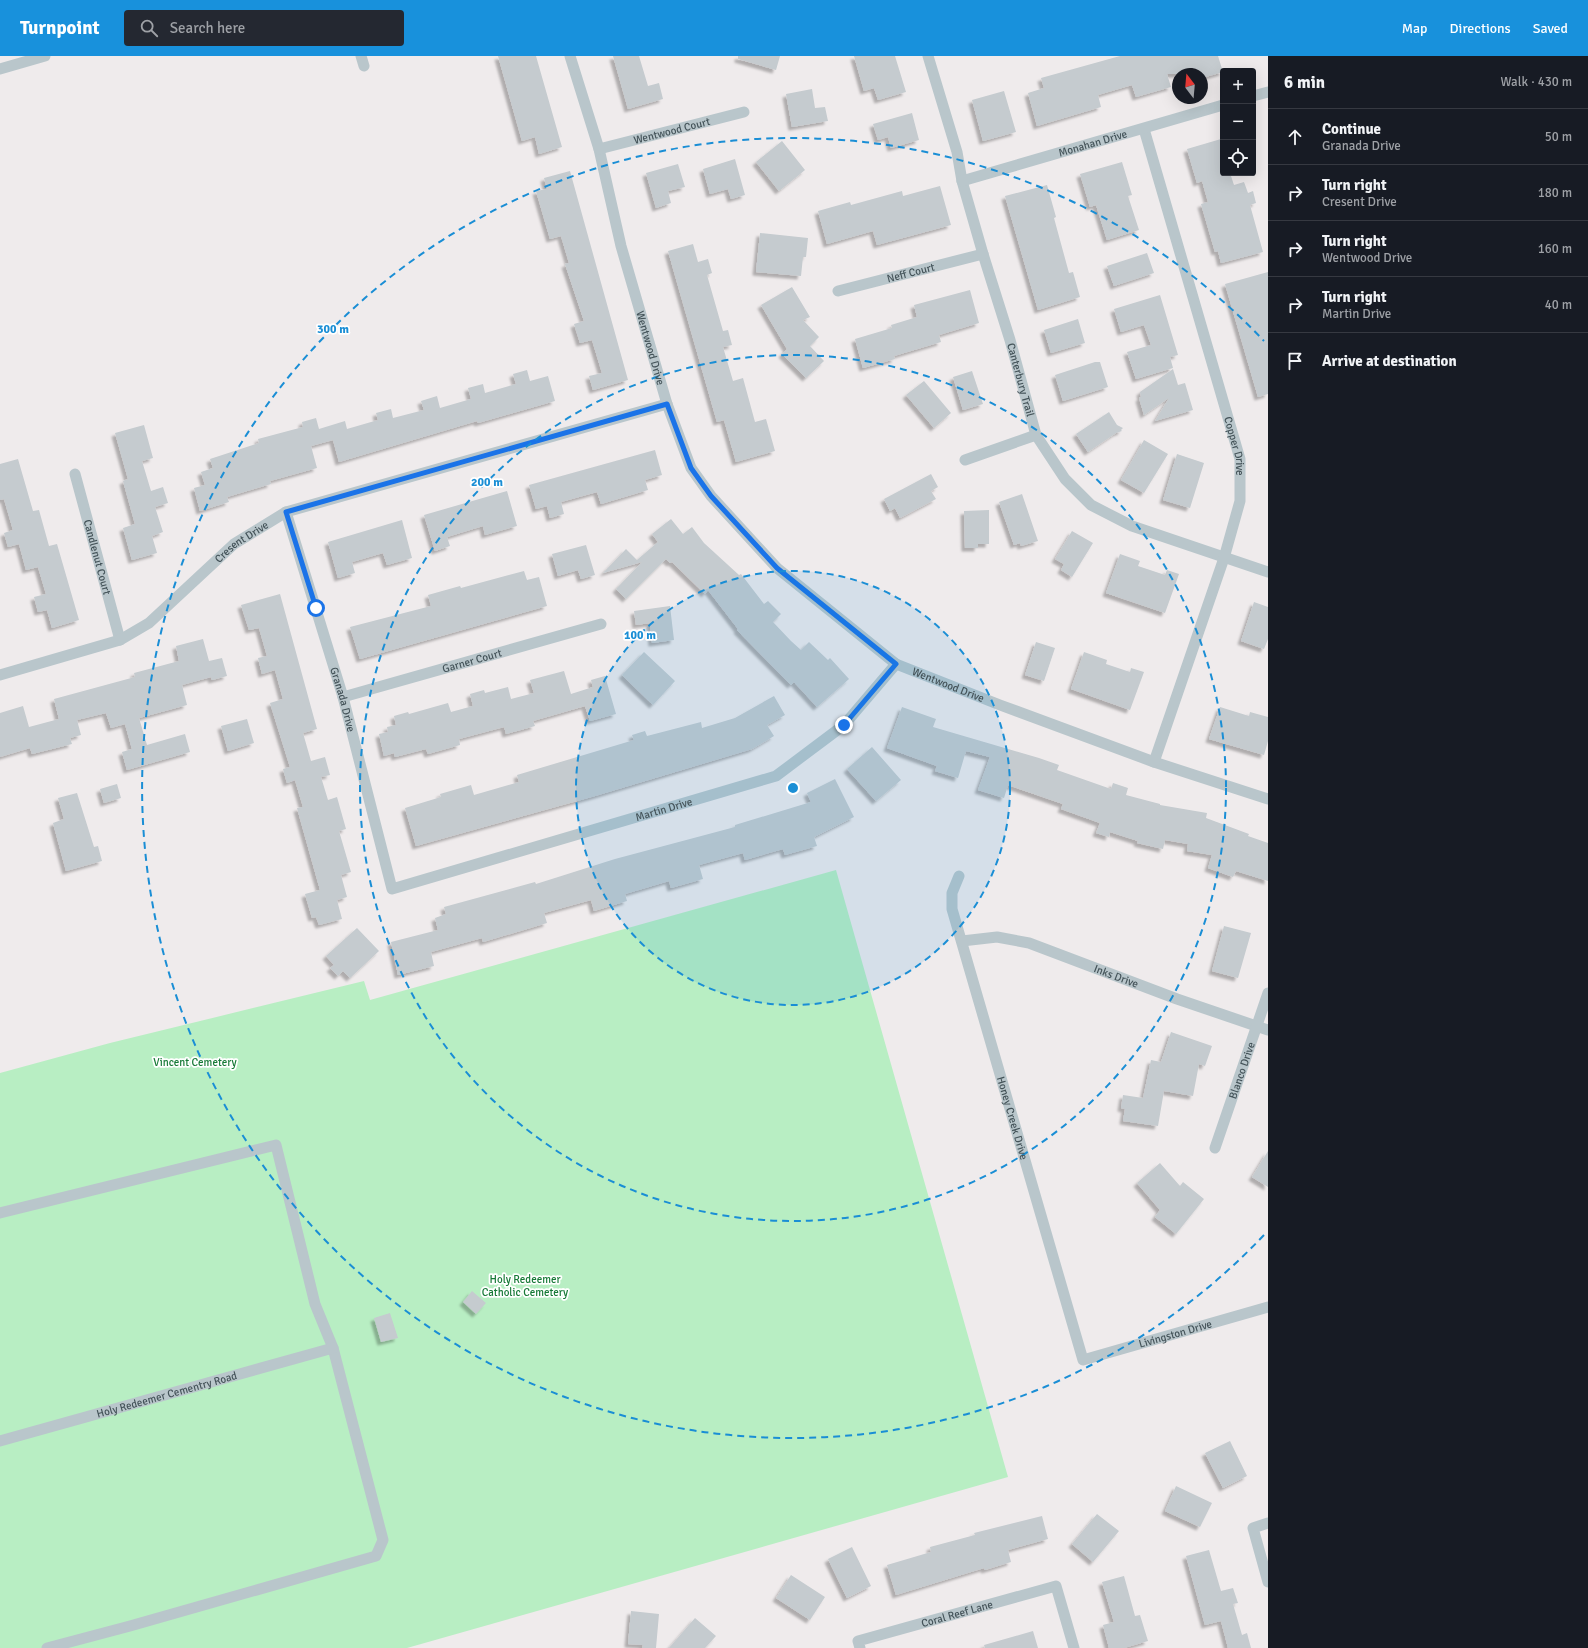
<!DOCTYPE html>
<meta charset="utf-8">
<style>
:root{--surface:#171b24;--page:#242831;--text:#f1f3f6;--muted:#9ea1a6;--line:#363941;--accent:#1891dc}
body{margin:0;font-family:Signika,sans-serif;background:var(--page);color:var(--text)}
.controls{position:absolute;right:12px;top:12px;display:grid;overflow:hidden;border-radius:4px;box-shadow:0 4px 16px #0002}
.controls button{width:36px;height:36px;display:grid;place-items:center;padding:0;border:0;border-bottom:1px solid var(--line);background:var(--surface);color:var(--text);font:20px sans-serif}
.compass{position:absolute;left:1172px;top:12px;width:36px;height:36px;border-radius:50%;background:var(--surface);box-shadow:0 4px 16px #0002;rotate:344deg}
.stop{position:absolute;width:12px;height:12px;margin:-9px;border:3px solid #1a73e8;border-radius:50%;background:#fff}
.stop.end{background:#1a73e8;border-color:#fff;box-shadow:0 1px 4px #0008}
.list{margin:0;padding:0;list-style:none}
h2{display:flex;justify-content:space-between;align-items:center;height:52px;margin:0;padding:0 16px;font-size:17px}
h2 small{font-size:13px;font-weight:400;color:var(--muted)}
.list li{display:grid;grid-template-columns:26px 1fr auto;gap:12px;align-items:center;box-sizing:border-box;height:56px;padding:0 16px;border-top:1px solid var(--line)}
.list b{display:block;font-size:15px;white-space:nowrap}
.list p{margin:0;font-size:13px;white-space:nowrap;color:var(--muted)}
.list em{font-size:13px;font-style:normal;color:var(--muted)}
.icon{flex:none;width:22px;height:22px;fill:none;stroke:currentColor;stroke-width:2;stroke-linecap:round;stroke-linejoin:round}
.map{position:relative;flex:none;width:1268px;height:1592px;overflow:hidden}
header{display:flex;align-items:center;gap:24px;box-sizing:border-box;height:56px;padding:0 20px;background:var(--accent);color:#fff}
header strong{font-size:19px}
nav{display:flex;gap:22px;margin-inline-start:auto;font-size:14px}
.search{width:280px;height:36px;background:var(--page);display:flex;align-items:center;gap:10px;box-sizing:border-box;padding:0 14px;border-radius:4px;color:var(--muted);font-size:15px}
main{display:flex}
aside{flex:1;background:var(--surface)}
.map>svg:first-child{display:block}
.green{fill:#b8eec3}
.building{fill:#c5cbcf;filter:url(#shadow)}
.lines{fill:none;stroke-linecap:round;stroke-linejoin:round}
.minor{stroke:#b9c6cb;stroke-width:11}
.route{stroke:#1a73e8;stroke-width:5}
.ring{fill:none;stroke:#1a8ed5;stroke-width:2;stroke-dasharray:7 5}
.labels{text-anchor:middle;stroke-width:3.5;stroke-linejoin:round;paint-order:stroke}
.street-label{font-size:11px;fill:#445359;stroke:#fff}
.park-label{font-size:11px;fill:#167936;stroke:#fff}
.centre{fill:#1a8ed5;stroke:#fff;stroke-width:2}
.ring-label{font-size:12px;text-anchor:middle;font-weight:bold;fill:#1a8ed5;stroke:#fff;stroke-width:3.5;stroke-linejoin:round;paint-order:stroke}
</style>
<header>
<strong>Turnpoint</strong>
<div class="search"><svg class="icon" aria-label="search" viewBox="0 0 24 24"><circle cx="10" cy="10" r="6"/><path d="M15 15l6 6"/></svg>Search here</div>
<nav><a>Map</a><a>Directions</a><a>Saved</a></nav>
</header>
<main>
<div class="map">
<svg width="1268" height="1592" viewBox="0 0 1268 1592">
<defs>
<filter id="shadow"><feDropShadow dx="-3.5" dy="3.5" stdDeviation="1" flood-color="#0004"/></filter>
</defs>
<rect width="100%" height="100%" fill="#efebec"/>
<path class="green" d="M 836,814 L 1008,1421 L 407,1592 L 0,1592 L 0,1017 L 110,987 L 364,925 L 370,944 Z"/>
<path class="building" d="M 498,0 L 536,0 L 562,91 L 539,98 L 535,81 L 522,85 Z
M 613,0 L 639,0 L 648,30 L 659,27 L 663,43 L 628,53 Z
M 738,0 L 780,0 L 776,14 L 738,3 Z
M 854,0 L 895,0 L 906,36 L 878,44 L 874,32 L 864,35 Z
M 1120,0 L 1218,0 L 1223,16 L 1202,22 L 1202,18 L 1167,18 L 1171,31 L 1136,41 L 1132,29 L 1098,39 L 1101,51 L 1037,70 L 1028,37 L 1044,32 L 1041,22 Z
M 812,33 L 815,52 L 825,51 L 828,65 L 792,71 L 786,38 Z
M 1004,35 L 1016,76 L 983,85 L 972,44 Z
M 912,57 L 919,84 L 891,92 L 888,81 L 878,84 L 873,68 Z
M 1221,83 L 1223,91 L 1223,117 L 1230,117 L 1234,129 L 1244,126 L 1248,137 L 1253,135 L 1256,147 L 1250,149 L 1263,196 L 1221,207 L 1218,195 L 1215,196 L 1201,148 L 1208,146 L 1202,125 L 1197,127 L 1187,93 Z
M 782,85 L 805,114 L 779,135 L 756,106 Z
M 735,103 L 745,139 L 731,143 L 728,133 L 710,138 L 703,113 Z
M 1122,106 L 1132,139 L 1128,140 L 1139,174 L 1107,184 L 1096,149 L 1090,151 L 1080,118 Z
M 678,108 L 685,131 L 668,135 L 671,147 L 656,152 L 646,117 Z
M 570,115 L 628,324 L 593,334 L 589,320 L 602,317 L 592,284 L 580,287 L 574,268 L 584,265 L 565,208 L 569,207 L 561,180 L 550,183 L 536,135 L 547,133 L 544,122 Z
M 1047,129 L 1056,161 L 1054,162 L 1069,217 L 1073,216 L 1080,241 L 1038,254 L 1005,140 Z
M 940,130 L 951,169 L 877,189 L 873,175 L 827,188 L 818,155 L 850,146 L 851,149 L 902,135 L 903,140 Z
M 760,177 L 808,182 L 806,201 L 803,201 L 801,220 L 756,216 Z
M 693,188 L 698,206 L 708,203 L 712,217 L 707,219 L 723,275 L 728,274 L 732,289 L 723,291 L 733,325 L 743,322 L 755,366 L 766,363 L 775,395 L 736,406 L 724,364 L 717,366 L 668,195 Z
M 1147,197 L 1154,217 L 1114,230 L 1107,210 Z
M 1268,216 L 1268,338 L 1258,341 L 1225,228 Z
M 792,231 L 810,261 L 803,264 L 819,281 L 810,290 L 824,305 L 806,322 L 782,298 L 787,293 L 761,249 Z
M 970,234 L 979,267 L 939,279 L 941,286 L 894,300 L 895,303 L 863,312 L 855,283 L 892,272 L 891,269 L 917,261 L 914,249 Z
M 1160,239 L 1178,299 L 1170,301 L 1173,312 L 1136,323 L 1127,296 L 1151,289 L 1144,269 L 1121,276 L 1114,253 Z
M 1078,263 L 1085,287 L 1051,297 L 1044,274 Z
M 1095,306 L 1100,306 L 1108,331 L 1063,345 L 1055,319 Z
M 1173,313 L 1178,329 L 1185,327 L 1193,354 L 1155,365 L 1169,342 L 1144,359 L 1139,342 L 1141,341 L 1140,336 Z
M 527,314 L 530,325 L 548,320 L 555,345 L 478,367 L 477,365 L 339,406 L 333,384 L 311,390 L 317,412 L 270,425 L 271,428 L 227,441 L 229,446 L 200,455 L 194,432 L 205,429 L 201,416 L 213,412 L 210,403 L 259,387 L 258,383 L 303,371 L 302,366 L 316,362 L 319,373 L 345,365 L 347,373 L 378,364 L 376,357 L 391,353 L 393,362 L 424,354 L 421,345 L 437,340 L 440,352 L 471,343 L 468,332 L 483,328 L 485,337 L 516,328 L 513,318 Z
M 972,315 L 983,348 L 963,354 L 953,321 Z
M 924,325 L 951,357 L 934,372 L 906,339 Z
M 1109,356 L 1117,369 L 1123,372 L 1121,374 L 1122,375 L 1116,377 L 1088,396 L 1076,378 Z
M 144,369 L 153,402 L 142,405 L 151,435 L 163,431 L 168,447 L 155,451 L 163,476 L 152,480 L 157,497 L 132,504 L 123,472 L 135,468 L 123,425 L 128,423 L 115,377 Z
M 1144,384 L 1168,398 L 1144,437 L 1121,424 Z
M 655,394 L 662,419 L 645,424 L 648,434 L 601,448 L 597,436 L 561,446 L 564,458 L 550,462 L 547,450 L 536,453 L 529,429 Z
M 1177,398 L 1204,407 L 1190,452 L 1163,444 Z
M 18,403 L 33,455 L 39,454 L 49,490 L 57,488 L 79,564 L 52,572 L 47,554 L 38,556 L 34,541 L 46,538 L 38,511 L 26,514 L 19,488 L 8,491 L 4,477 L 13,474 L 4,443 L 0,444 L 0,408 Z
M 931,418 L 938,431 L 931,435 L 936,443 L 900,462 L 895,452 L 890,455 L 884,443 Z
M 507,435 L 517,470 L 485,479 L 483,470 L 447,481 L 450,490 L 435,495 L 424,459 Z
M 1022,438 L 1038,485 L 1021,490 L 1020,487 L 1014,489 L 999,446 Z
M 989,454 L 989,488 L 978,488 L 978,492 L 965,492 L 964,455 Z
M 671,463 L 683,478 L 692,471 L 704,487 L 739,519 L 741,518 L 764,548 L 768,545 L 781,558 L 773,566 L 791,585 L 801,594 L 809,586 L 828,604 L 830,602 L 849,623 L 817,651 L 794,626 L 791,629 L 737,574 L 738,573 L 708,534 L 705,538 L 672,506 L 670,507 L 666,503 L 626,543 L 616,533 L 642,506 L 603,517 L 626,493 L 637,504 L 658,486 L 652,478 Z
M 402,464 L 412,502 L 387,509 L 383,497 L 352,506 L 355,517 L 338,522 L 328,486 Z
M 1072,475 L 1093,487 L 1072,521 L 1061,514 L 1064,508 L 1055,503 Z
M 586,489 L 595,519 L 581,523 L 578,514 L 558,520 L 552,498 Z
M 1120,498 L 1140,505 L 1138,510 L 1165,519 L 1167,514 L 1179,518 L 1165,557 L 1106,537 Z
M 524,515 L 527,524 L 539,521 L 547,550 L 360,603 L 350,571 L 431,550 L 428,539 L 460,530 L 461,532 Z
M 280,538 L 317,673 L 303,677 L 311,705 L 325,701 L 330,719 L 321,721 L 328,744 L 337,741 L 346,773 L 339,775 L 351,816 L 341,819 L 347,841 L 337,844 L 342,863 L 319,869 L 316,861 L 312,862 L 305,838 L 320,834 L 297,752 L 303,751 L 295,724 L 287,727 L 283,713 L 290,711 L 270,647 L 283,643 L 275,614 L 262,618 L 258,602 L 267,600 L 259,572 L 249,574 L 241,549 Z
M 1254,546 L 1268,551 L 1268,583 L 1264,593 L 1241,585 Z
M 670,550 L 674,584 L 652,587 L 650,567 L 636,569 L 634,555 Z
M 203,583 L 209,605 L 222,602 L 227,620 L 212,624 L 211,621 L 182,629 L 187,649 L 139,662 L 147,689 L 185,678 L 190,696 L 127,714 L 122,696 L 132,693 L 125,668 L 111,672 L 106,657 L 77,664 L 81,679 L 70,682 L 72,688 L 32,698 L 30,692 L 0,701 L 0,657 L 23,650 L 29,671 L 59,663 L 54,643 L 135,621 L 134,617 L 179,605 L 176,590 Z
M 1036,586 L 1055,592 L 1044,625 L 1025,619 Z
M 644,596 L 675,625 L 653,649 L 622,619 Z
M 1084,596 L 1107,604 L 1106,608 L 1130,616 L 1131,612 L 1144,616 L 1130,654 L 1071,633 Z
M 564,615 L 571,638 L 593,631 L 591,624 L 605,620 L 616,658 L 590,665 L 585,650 L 533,665 L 535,670 L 506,678 L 504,671 L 459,683 L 460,689 L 428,698 L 426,693 L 395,701 L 394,697 L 384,700 L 379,678 L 388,676 L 387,671 L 396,669 L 394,660 L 408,656 L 409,658 L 448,647 L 451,656 L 473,650 L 470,638 L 484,634 L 485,637 L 508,631 L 511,643 L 534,637 L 530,624 Z
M 774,640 L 785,659 L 767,669 L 774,680 L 752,693 L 595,740 L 416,790 L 405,752 L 441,741 L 440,738 L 471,729 L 474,739 L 519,726 L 517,719 L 634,684 L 632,679 L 645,675 L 647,680 L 701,666 L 702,672 L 735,662 Z
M 902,651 L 936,663 L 933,671 L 1039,702 L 1059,709 L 1057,714 L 1111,733 L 1113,727 L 1128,732 L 1126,739 L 1160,748 L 1160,749 L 1207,757 L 1206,762 L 1249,778 L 1248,780 L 1268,787 L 1268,825 L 1236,815 L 1233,821 L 1208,812 L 1212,799 L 1187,795 L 1188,788 L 1165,784 L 1163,793 L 1137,787 L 1138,785 L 1110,776 L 1109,781 L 1096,777 L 1100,767 L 1061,753 L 1063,748 L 1008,729 L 1004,742 L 978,734 L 990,701 L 966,695 L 958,722 L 935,715 L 937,710 L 887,692 Z
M 1220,651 L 1249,660 L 1250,656 L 1268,661 L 1268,685 L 1264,699 L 1209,683 Z
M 247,663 L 254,687 L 228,695 L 221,670 Z
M 872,691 L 901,724 L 876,745 L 847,713 Z
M 835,723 L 854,761 L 814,781 L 817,790 L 785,799 L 783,793 L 745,804 L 743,797 L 699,809 L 703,823 L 671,832 L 669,825 L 625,838 L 627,845 L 594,855 L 591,844 L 544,857 L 547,867 L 483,886 L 482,882 L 431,896 L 434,910 L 398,919 L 391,886 L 438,874 L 435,862 L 446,858 L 444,851 L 535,826 L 536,828 L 615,803 L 735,771 L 735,769 L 811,746 L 807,737 Z
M 117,728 L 121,742 L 104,747 L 100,733 Z
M 77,737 L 94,791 L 98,790 L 102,805 L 66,815 L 53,767 L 64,763 L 58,742 Z
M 1224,870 L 1251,877 L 1238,922 L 1212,915 Z
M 357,872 L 379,895 L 350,922 L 343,915 L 338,920 L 330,912 L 334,909 L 326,900 Z
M 1171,976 L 1212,990 L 1205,1010 L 1199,1008 L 1193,1040 L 1164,1035 L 1158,1070 L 1123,1065 L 1125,1053 L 1121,1052 L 1123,1039 L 1143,1042 L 1151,1004 L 1161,1006 Z
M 1268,1095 L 1268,1131 L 1252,1121 Z
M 1160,1107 L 1180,1130 L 1183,1126 L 1204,1143 L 1176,1178 L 1155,1161 L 1160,1154 L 1137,1127 Z
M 472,1235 L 486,1247 L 476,1258 L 463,1246 Z
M 390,1257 L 398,1282 L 381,1286 L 374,1262 Z
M 1230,1385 L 1247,1420 L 1223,1432 L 1205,1397 Z
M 1176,1430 L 1212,1447 L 1200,1471 L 1165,1455 Z
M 1097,1458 L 1119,1475 L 1093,1506 L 1072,1488 Z
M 1042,1460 L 1048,1483 L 1008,1494 L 1011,1506 L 985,1514 L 984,1512 L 896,1539 L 887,1509 L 931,1496 L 930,1491 L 975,1479 L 974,1477 Z
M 852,1491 L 871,1530 L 847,1542 L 828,1503 Z
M 1209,1494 L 1221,1535 L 1233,1532 L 1238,1547 L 1233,1548 L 1242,1579 L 1247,1577 L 1251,1592 L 1228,1592 L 1221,1565 L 1205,1569 L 1186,1500 Z
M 791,1519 L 825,1541 L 810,1564 L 776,1542 Z
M 1124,1520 L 1135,1560 L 1140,1559 L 1148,1585 L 1124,1592 L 1109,1592 L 1103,1569 L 1114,1566 L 1102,1526 Z
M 631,1555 L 659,1558 L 656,1592 L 642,1592 L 643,1589 L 628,1588 Z
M 695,1562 L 716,1580 L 705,1592 L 669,1592 Z
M 1033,1575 L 1038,1592 L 985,1592 L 984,1589 Z"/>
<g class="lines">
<g class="minor">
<path d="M 361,0 L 364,10"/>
<path id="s1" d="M 570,0 L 599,93 L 621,190 L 667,348 L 691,412 L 711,440 L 777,512 L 896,608 L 1000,649 L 1154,706 L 1268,743"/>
<path id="s2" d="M 928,0 L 957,96 L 962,125 L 983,198 L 1010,284 L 1036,379 L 1065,423 L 1091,449 L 1132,470 L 1268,516"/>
<path d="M 0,13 L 45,0"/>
<path d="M 1253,40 L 1268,36"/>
<path id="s3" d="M 1144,73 L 1240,403 L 1240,445 L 1224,502 L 1154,706"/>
<path id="s4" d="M 599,93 L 744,56"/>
<path id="s5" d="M 962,125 L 1223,49"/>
<path id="s6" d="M 838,235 L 983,198"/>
<path d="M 965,404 L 1036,379"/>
<path id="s7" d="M 75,418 L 120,584"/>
<path id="s8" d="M 286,456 L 343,641 L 392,833 L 776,720 L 844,669 L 896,608"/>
<path id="s9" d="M 0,619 L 120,584 L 149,567 L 234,488 L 286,456 L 667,348"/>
<path id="s10" d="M 343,641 L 601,568"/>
<path id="s11" d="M 959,820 L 952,837 L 952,853 L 1083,1304 L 1268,1251"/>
<path id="s12" d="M 962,885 L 997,881 L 1029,887 L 1177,943 L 1268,974"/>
<path id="s13" d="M 1215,1092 L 1268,937"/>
<path d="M 0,1157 L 276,1089 L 315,1248 L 333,1292 L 383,1484 L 376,1500 L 130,1570 L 47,1592"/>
<path id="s14" d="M 0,1385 L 333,1292"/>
<path d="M 1268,1467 L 1253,1472 L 1268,1526"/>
<path id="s15" d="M 860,1592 L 858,1585 L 1056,1530 L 1074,1592"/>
</g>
</g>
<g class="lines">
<path class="route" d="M 316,552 L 286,456 L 667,348 L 691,412 L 711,440 L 777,512 L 896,608 L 844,669"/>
</g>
<circle cx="793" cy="732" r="217" fill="#1a8ed5" fill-opacity=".12"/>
<g class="ring">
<circle cx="793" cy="732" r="217"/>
<circle cx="793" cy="732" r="433"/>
<path d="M1264 1179A650 650 0 1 1 1264 285"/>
</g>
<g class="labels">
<g class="street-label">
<text dy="4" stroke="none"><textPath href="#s4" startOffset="75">Wentwood Court</textPath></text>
<text dy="4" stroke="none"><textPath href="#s5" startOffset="136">Monahan Drive</textPath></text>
<text dy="4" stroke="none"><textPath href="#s6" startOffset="75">Neff Court</textPath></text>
<text dy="4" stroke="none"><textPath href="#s1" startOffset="303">Wentwood Drive</textPath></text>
<text dy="4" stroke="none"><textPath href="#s2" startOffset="337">Canterbury Trail</textPath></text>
<text dy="4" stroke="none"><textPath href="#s3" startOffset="330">Copper Drive</textPath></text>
<text dy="4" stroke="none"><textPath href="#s9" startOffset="282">Cresent Drive</textPath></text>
<text dy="4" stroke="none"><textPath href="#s7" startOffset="86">Candlenut Court</textPath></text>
<text dy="4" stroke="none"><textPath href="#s10" startOffset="134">Garner Court</textPath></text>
<text dy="4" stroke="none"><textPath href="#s1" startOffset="771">Wentwood Drive</textPath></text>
<text dy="4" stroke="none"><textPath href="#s8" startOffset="196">Granada Drive</textPath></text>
<text dy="4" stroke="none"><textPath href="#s8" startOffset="675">Martin Drive</textPath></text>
<text dy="4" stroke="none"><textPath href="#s12" startOffset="161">Inks Drive</textPath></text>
<text dy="4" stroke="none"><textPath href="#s13" startOffset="82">Blanco Drive</textPath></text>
<text dy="4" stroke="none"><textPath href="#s11" startOffset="252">Honey Creek Drive</textPath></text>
<text dy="4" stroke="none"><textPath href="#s11" startOffset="600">Livingston Drive</textPath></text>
<text dy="4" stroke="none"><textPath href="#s14" startOffset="173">Holy Redeemer Cementry Road</textPath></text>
<text dy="4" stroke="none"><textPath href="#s15" startOffset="110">Coral Reef Lane</textPath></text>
</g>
<g class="park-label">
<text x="195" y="1010">Vincent Cemetery</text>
<text x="525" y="1227">Holy Redeemer<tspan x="525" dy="13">Catholic Cemetery</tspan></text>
</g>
</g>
<circle cx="793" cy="732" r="6" class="centre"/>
<g class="ring-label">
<text x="333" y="277">300 m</text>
<text x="487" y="430">200 m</text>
<text x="640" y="583">100 m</text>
</g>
</svg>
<div class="controls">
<button>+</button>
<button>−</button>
<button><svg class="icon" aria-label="locate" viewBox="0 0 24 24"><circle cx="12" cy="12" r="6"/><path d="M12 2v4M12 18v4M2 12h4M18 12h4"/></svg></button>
</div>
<svg class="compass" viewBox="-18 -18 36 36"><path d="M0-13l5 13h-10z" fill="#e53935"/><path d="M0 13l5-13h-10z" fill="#9ea1a6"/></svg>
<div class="stop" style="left:316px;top:552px"></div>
<div class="stop end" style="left:844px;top:669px"></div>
</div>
<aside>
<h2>6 min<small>Walk · 430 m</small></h2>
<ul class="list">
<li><svg class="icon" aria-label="ahead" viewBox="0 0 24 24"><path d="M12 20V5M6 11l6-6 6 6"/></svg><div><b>Continue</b><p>Granada Drive</p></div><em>50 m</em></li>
<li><svg class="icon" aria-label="right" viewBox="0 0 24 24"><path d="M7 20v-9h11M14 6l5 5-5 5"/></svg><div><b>Turn right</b><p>Cresent Drive</p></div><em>180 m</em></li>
<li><svg class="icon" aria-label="right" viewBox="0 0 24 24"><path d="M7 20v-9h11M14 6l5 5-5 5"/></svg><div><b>Turn right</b><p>Wentwood Drive</p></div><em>160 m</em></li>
<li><svg class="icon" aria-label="right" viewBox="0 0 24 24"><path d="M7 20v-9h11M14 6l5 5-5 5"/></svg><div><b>Turn right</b><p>Martin Drive</p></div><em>40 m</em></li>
<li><svg class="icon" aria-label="arrive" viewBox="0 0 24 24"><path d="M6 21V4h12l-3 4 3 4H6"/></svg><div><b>Arrive at destination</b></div></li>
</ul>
</aside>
</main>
